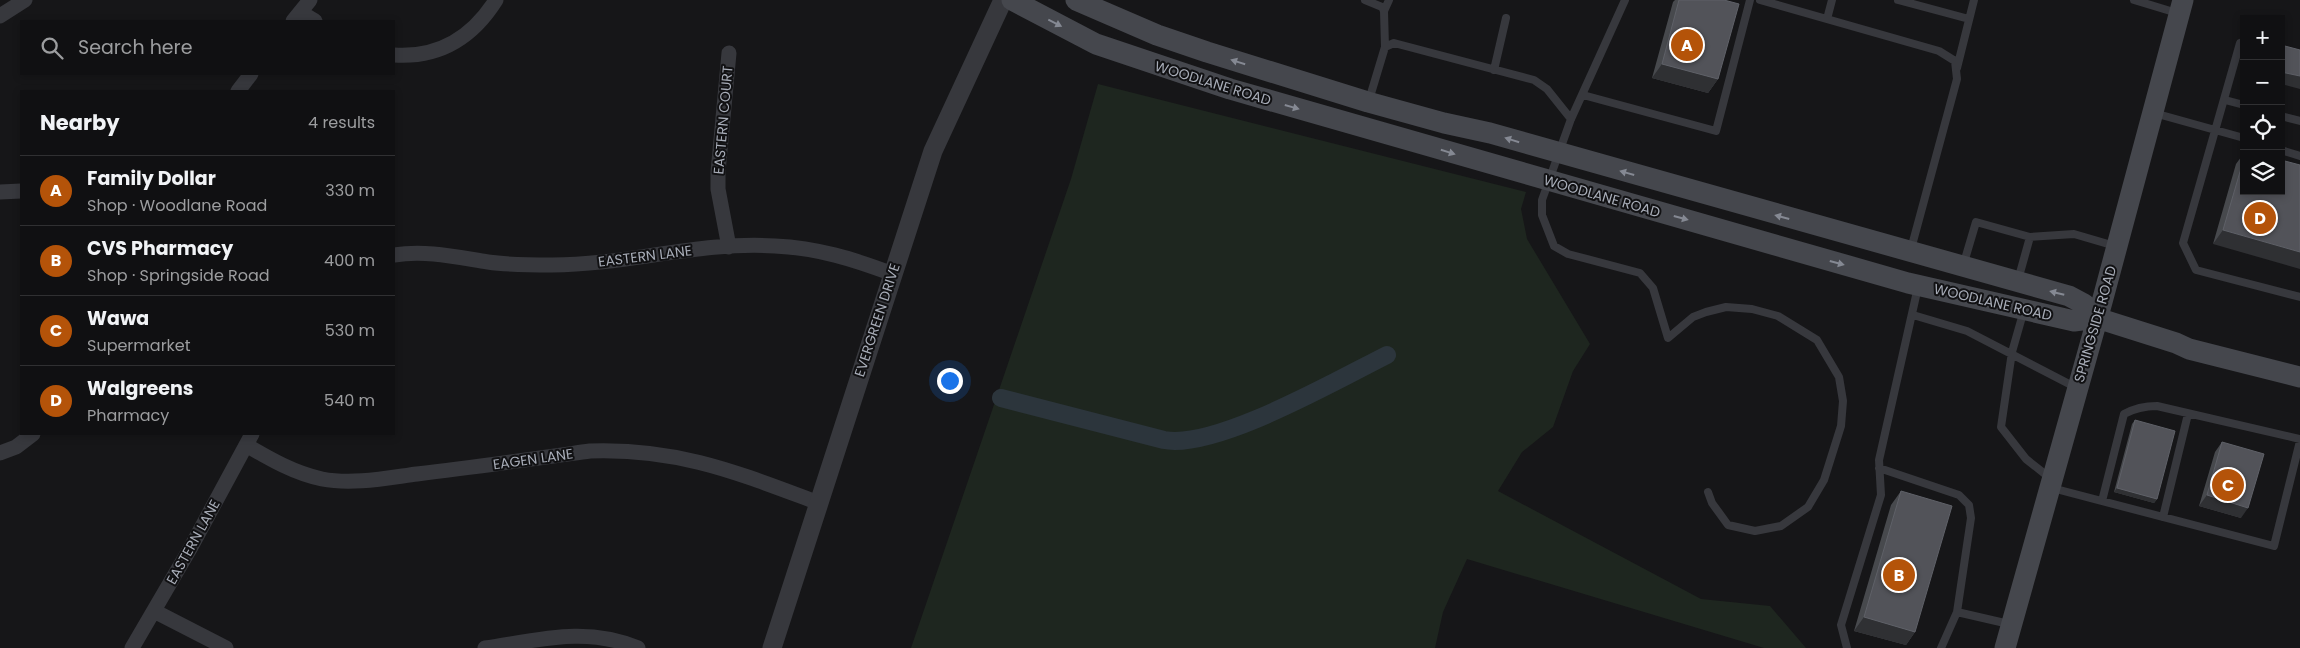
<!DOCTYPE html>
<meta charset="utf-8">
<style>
:root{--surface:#101012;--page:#19191b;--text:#f1f3f6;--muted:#9c9d9f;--line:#303032;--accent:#b45309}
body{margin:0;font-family:Poppins,sans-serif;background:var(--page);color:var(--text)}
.controls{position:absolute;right:15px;top:15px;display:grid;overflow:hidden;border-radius:0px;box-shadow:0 2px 8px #0003}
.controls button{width:45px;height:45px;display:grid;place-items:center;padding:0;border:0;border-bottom:1px solid var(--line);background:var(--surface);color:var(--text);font:25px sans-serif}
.you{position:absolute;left:949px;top:380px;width:18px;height:18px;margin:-12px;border:4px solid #fff;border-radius:50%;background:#1a73e8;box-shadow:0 0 0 8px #1a73e833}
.badge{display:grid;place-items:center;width:32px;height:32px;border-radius:50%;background:var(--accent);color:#fff;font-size:16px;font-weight:700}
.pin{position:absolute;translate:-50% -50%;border:2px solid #fff;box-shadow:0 1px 5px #0006}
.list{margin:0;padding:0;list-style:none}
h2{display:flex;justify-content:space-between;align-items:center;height:65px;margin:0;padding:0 20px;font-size:21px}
h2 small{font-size:16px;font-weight:400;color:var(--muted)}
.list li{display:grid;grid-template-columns:32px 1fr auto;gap:15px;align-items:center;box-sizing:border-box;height:70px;padding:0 20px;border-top:1px solid var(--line)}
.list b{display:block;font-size:19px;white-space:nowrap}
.list p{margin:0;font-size:16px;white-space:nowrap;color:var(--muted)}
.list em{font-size:16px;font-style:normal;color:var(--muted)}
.icon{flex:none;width:28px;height:28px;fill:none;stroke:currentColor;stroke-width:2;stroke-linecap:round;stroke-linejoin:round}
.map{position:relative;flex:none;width:2300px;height:648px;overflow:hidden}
.search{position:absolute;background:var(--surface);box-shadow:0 2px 8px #0003;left:20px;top:20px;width:375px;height:55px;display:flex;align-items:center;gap:12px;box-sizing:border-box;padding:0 18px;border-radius:0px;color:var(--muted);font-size:19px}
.panel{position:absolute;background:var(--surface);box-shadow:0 2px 8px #0003;left:20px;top:90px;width:375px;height:345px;border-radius:0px}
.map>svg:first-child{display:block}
.green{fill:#1e261f}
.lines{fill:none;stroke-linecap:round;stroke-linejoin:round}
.canal{stroke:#2c353c;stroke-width:18}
.service{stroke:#37383d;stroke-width:8}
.minor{stroke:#37383d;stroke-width:15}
.tertiary{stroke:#37383d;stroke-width:19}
.secondary{stroke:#45474d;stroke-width:21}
.wall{fill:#47494d}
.shaded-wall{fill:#2f3033}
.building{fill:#525359;stroke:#5f6168}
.oneway{fill:#858993}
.labels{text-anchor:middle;stroke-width:4;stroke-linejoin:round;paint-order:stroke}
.street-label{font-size:14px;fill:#a8adb8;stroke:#111113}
</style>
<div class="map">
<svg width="2300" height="648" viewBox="0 0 2300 648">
<rect width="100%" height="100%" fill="#161618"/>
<path class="green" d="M 1098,84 L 1526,192 L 1521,209 L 1527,239 L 1590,344 L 1573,371 L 1553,427 L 1522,452 L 1498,491 L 1701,599 L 1770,606 L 1806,648 L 1764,648 L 1467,559 L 1443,612 L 1435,648 L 911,648 L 1071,179 Z"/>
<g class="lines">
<path class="canal" d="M 1001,398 L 1164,440 C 1215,450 1337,380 1387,355"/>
<path class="service" d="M 1365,0 L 1382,7 L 1384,11
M 1625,0 L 1571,119 L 1542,200 L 1542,215 L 1554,246 L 1568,254 L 1640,273 L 1653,288 L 1668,338 L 1693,317 L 1706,312 L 1726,307 L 1752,309 L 1778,316 L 1817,340 L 1839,377 L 1843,401 L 1841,426 L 1824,480 L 1808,507 L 1781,526 L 1755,531 L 1728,525 L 1712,503 L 1708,492
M 1760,0 L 1939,51 L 1955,61 L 1957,79 L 1911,249
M 1898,0 L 1969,19
M 2134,0 L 2177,13
M 1827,19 L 1832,0
M 2244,42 L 2240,43 L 2183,243 L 2196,270 L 2300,297
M 1385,47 L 1384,11 L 1389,0
M 1957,68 L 1974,0
M 1494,70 L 1506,18
M 1583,95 L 1716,131 L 1750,0
M 1369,100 L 1385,47 L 1394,43 L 1534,80 L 1547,89 L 1571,119
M 2225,100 L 2244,105
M 2154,113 L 2244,138
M 2281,116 L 2300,121
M 2281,150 L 2300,156
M 1963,266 L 1976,222 L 2030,237 L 2074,234 L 2115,246
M 2018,280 L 2030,237
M 2024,310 L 2012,352 L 2001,427 L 2026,459 L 2050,478
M 1913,315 L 1967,331 L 2075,387
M 1879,468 L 1959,495 L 1969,505 L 1971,518 L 1957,612
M 2052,488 L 2274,546 L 2300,441
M 2102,501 L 2124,414 C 2135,408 2145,406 2157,406 L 2300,439
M 2163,517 L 2188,414
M 1847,648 L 1841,625 L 1881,495 L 1879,460 L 1918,287
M 1941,648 L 1957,612 L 2009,624"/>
<path class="minor" d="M 300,12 L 315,21
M 0,16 L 25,0
M 293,21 L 310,0
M 729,53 L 718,172 L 718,189 L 729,247
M 394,55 C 438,58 472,38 496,0
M 238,91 L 251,74
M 0,192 L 21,191
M 394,255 C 426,250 456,257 488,262 C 509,265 531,265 552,265 C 627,265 700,241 775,246 C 818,248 853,259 893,274
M 246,445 C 270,459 294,473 322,479 C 352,485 387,478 417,474 C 475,467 532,459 590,451 C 679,448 738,473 819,503
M 0,453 L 16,447 L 33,434
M 154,611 L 226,648
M 132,648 L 191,547 L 252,434
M 485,648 C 539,640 586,626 638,648"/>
<path class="tertiary" d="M 772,648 L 933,151 L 1003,0"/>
<path class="secondary" d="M 1012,0 L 1096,44 L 1230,89 L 1908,283 L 2074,321 L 2097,318
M 1076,0 L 1157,35 L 1207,52 L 1368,102 L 1444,123 L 1490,133 L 2069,296 L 2084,304 L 2097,318 L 2176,343 L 2189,349 L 2300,377
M 2005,648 L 2102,302 L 2183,0"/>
</g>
<path class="wall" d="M 1675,0 L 1724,0 L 1718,79 L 1708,93 L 1652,78 L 1673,2 Z
M 2244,153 L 2244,191 L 2300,165 L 2213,244 L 2236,164 Z
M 2135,420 L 2157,499 L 2154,503 L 2114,492 L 2132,424 Z
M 2222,442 L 2241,518 L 2199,506 L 2215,452 Z
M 1901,491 L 1915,632 L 1906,645 L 1854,631 L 1891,505 Z"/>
<path class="shaded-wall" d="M 1662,64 L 1718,79 L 1708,93 L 1652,78 Z
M 2281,72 L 2300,76 L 2300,89 L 2281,84 Z
M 2223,230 L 2300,252 L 2300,269 L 2213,244 Z
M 2117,488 L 2157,499 L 2154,503 L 2114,492 Z
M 2207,495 L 2248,508 L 2241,518 L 2199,506 Z
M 1864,617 L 1915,632 L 1906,645 L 1854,631 Z"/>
<path class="building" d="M 1679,0 L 1724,0 L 1739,4 L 1718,79 L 1662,64 Z
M 2281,45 L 2300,50 L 2300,76 L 2281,72 Z
M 2244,158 L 2244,191 L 2281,191 L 2281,160 L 2300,165 L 2300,252 L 2223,230 Z
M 2135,420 L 2175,431 L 2157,499 L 2117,488 Z
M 2222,442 L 2264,454 L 2248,508 L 2207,495 Z
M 1901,491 L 1952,506 L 1915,632 L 1864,617 Z"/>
<defs><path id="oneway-solid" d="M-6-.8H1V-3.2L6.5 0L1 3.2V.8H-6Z" transform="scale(1.25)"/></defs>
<g class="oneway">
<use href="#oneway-solid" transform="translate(1055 23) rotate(27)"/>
<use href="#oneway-solid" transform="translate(1238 62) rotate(-163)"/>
<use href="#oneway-solid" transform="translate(1292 107) rotate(16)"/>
<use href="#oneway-solid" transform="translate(1512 140) rotate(-163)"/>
<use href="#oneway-solid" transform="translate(1448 152) rotate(17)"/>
<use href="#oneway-solid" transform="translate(1627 173) rotate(-164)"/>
<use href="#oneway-solid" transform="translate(1782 217) rotate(-165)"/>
<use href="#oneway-solid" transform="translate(1681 218) rotate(15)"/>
<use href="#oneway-solid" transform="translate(1837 263) rotate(15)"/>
<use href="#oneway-solid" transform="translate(2057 293) rotate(-166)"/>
</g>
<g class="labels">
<g class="street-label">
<text transform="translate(1213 83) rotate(17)" y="5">WOODLANE ROAD</text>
<text transform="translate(723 120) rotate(-85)" y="5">EASTERN COURT</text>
<text transform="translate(1602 196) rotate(16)" y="5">WOODLANE ROAD</text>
<text transform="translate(645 256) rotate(-7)" y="5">EASTERN LANE</text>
<text transform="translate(1993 302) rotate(13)" y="5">WOODLANE ROAD</text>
<text transform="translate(877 320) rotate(-72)" y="5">EVERGREEN DRIVE</text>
<text transform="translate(2095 324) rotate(-74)" y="5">SPRINGSIDE ROAD</text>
<text transform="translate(533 459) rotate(-8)" y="5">EAGEN LANE</text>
<text transform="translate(193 542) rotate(-61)" y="5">EASTERN LANE</text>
</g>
</g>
</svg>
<div class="controls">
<button>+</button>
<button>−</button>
<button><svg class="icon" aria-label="locate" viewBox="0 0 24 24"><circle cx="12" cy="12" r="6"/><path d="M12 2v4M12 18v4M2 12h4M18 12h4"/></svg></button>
<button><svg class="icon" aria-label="layers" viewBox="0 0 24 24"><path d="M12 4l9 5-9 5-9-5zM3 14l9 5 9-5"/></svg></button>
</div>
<div class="you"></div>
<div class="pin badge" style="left:1687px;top:45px">A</div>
<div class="pin badge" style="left:1899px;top:575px">B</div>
<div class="pin badge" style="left:2228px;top:485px">C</div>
<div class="pin badge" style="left:2260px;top:218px">D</div>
<div class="search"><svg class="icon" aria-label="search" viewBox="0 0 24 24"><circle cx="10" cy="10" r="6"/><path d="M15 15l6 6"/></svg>Search here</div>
<section class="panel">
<h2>Nearby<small>4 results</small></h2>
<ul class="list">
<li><span class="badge">A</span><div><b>Family Dollar</b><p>Shop · Woodlane Road</p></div><em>330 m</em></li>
<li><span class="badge">B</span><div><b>CVS Pharmacy</b><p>Shop · Springside Road</p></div><em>400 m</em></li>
<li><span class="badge">C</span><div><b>Wawa</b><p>Supermarket</p></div><em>530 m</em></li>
<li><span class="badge">D</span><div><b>Walgreens</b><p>Pharmacy</p></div><em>540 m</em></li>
</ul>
</section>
</div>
